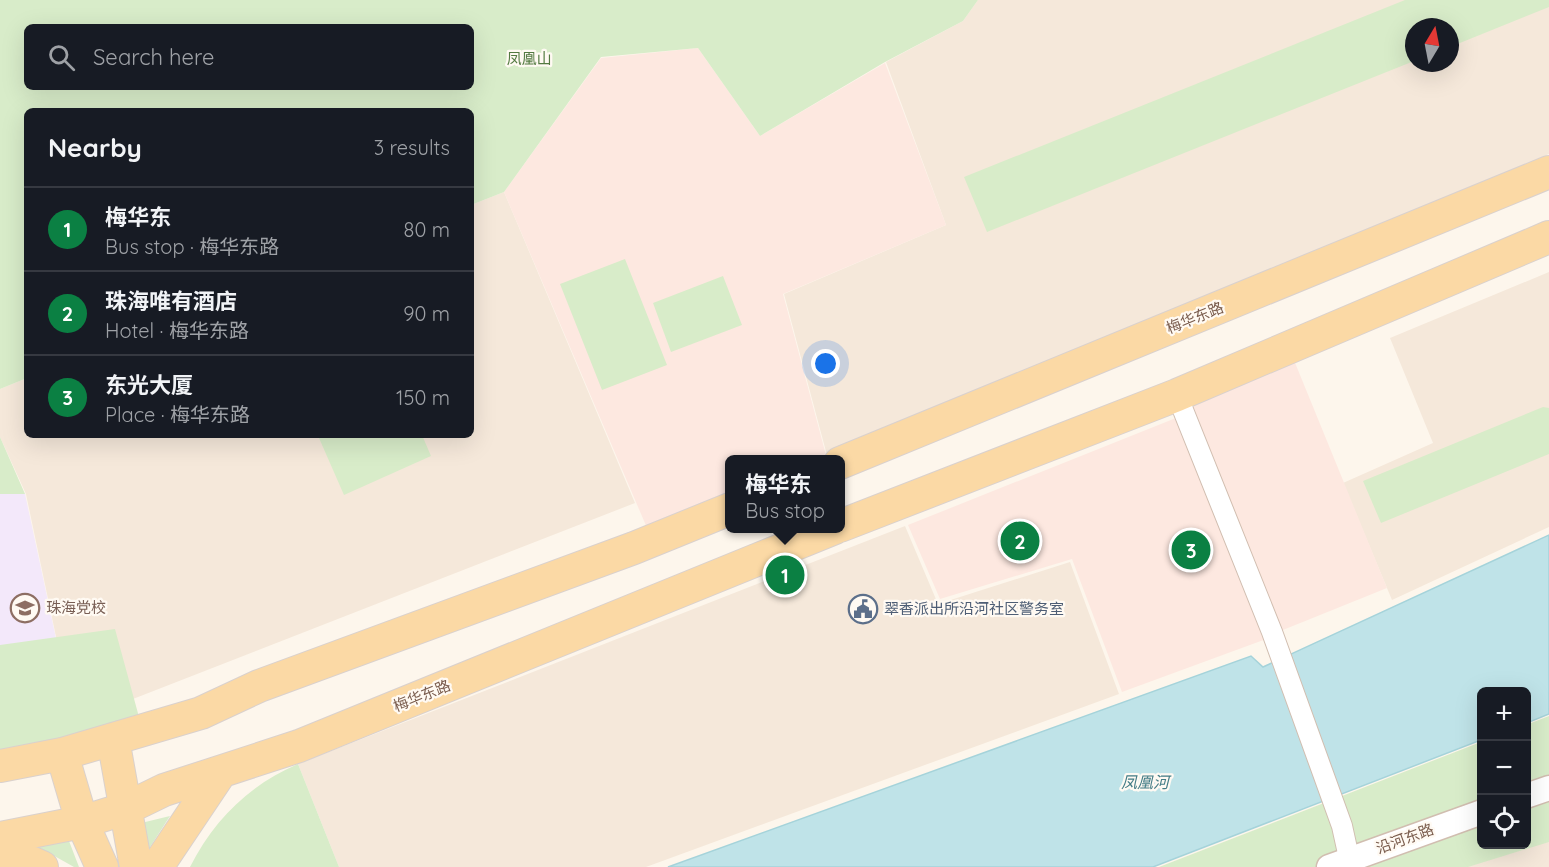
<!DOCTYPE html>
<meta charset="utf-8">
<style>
:root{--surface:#171b24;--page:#20242c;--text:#f1f3f6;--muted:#9ea1a6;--line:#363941;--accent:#0b8043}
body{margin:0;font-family:Quicksand,"Noto Sans SC",sans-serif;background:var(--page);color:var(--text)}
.controls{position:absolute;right:18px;bottom:18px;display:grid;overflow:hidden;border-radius:9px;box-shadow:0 6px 24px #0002}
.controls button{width:54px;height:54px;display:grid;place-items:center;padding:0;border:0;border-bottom:2px solid var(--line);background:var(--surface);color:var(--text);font:30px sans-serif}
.compass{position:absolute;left:1405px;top:18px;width:54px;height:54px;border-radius:50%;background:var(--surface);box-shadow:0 6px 24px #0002;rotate:10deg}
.you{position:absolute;left:826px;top:364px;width:21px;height:21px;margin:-15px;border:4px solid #fff;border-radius:50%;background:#1a73e8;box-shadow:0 0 0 9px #1a73e833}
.badge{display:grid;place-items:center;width:39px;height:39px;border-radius:50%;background:var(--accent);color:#fff;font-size:20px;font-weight:700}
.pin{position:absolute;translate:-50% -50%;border:3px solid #fff;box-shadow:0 2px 6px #0006}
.popup{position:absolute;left:725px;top:455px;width:120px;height:78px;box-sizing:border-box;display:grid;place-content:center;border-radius:9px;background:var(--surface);filter:drop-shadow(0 2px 4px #0005);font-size:20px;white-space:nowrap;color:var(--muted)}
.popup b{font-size:22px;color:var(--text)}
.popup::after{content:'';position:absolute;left:50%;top:100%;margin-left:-12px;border:12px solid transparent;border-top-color:var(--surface)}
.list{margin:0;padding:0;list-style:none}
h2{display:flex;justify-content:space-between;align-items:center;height:78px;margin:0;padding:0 24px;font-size:26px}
h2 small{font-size:20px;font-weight:400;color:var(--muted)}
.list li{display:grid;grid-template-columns:39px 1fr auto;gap:18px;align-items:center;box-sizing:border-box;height:84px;padding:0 24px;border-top:2px solid var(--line)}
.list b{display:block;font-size:22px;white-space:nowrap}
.list p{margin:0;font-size:20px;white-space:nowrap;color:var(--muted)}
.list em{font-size:20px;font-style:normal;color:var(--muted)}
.icon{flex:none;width:33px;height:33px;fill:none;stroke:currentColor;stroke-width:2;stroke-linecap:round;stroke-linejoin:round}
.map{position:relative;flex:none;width:1549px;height:867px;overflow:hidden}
.search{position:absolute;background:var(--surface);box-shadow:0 6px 24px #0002;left:24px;top:24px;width:450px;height:66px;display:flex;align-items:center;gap:15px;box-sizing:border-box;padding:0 21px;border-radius:9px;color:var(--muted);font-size:22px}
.panel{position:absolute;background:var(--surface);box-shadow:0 6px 24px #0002;left:24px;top:108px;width:450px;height:330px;border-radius:9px}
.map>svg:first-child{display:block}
.residential{fill:#f5e8da;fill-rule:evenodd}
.commercial{fill:#fde8e0}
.education{fill:#f3e8fa}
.green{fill:#d8ecc9;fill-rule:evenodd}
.water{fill:#bfe3e8;stroke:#a5d3da;stroke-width:1.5}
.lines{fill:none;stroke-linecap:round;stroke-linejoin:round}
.minor-casing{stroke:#d1beb0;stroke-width:22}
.tertiary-casing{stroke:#d1beb0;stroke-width:27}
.primary-casing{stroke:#dad1cd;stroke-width:34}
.minor{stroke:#fff;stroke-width:20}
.tertiary{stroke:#fff;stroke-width:24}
.primary{stroke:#fbd9a5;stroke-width:32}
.labels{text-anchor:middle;stroke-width:4.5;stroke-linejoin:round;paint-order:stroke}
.park-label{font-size:15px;fill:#537a41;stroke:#fffaf3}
.street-label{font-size:15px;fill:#7a5c4d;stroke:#fffaf3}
.education-label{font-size:15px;fill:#785e54;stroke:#fffaf3;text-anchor:start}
.service-label{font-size:15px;fill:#4e5e75;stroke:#fffaf3;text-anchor:start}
.water-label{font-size:16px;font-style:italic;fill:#437c86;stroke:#fffaf3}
</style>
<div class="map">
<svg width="1549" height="867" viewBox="0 0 1549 867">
<rect width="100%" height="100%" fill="#fdf6ec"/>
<path class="residential" d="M 978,0 L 1549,0 L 1549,154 L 837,459 L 828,459 L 784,294 L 946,225 L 886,62 L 963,21 ZM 1414,27 L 1450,27 L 1450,63 L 1414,63 Z
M 504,192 L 635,503 L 74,722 L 26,494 L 0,437 L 0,389 L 27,378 L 27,435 L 471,435 L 471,205 Z
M 1549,272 L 1549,527 L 1392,600 L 1343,483 L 1433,443 L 1390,338 Z
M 905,526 L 938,604 L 1070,562 L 1119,694 L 646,867 L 339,867 L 298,764 Z
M 1549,789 L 1549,867 L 1352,867 L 1482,844 L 1526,844 Z"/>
<path class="commercial" d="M 698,48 L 760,136 L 885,63 L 946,225 L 783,294 L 827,459 L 730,460 L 729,503 L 650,535 L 504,192 L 601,58 Z
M 1289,348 L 1387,588 L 1273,634 L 1177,396 Z
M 1181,416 L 1269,638 L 1122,692 L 1072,559 L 940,599 L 908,525 Z"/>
<path class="education" d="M 0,494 L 25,494 L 74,722 L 0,729 Z"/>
<path class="green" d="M 0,0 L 978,0 L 963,21 L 885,62 L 760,136 L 698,48 L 601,57 L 504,192 L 471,205 L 471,111 L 27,111 L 27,378 L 0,389 ZM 27,27 L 471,27 L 471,87 L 27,87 Z
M 1405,0 L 1549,0 L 1549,7 L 1450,47 L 1450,27 L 1414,27 L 1414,61 L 987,232 L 964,177 Z
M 625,259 L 667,365 L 602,390 L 560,284 Z
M 723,276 L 742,325 L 671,352 L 653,303 Z
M 1543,407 L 1549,408 L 1549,454 L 1381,523 L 1363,481 Z
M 326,435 L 422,435 L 431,456 L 344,495 L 319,438 Z
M 0,437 L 25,494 L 0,494 Z
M 115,629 L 139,717 L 0,754 L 0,645 Z
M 1549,716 L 1549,785 L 1526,794 L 1526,725 Z
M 1481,742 L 1481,810 L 1322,867 L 1159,867 Z
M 298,764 L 339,867 L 190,867 C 214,820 249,785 298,764 Z
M 1549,794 L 1549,842 L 1468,867 L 1358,867 L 1481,818 L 1482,844 L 1526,844 L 1527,802 Z
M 170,816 L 141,861 L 137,824 Z
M 69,841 L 79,867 L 74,867 L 33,844 Z"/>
<path class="water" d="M 1549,535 L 1549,714 L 1527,723 L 1526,692 L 1482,692 L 1481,740 L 1153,867 L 668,867 L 1251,656 L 1263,667 Z"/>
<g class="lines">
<g class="minor-casing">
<path id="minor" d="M 1177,395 L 1272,632 L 1342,826 L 1351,867"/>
</g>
<g class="tertiary-casing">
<path id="tertiary" d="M 1526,796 L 1549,788
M 1329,867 L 1482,812"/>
</g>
<g class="primary-casing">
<path id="primary" d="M 840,463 L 1549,172
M 840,526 L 1177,395 L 1549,237
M 113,739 L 136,867
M 62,754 L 82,822 L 102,867
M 0,766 L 62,754 L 201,713 L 259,686 L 634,548 L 730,509
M 0,838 L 82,822 L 127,808 L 164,790 L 299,746 L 835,528
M 0,860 L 33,863 L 42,867
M 157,867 L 220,773"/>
</g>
<use href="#minor" class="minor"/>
<use href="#tertiary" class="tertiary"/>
<use href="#primary" class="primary"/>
</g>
<defs>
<g id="university-ring" transform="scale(1.5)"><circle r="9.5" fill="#fffaf3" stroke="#8d6e63" stroke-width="1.5"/><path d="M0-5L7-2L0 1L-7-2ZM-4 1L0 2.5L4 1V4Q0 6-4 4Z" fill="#8d6e63"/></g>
<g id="civic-ring" transform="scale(1.5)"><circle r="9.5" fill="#fffaf3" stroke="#5c6f8a" stroke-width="1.5"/><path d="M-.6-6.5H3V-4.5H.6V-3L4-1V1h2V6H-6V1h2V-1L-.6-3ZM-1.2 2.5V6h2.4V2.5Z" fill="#5c6f8a"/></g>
</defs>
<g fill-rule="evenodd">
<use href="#university-ring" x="25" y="608"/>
<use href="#civic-ring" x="863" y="609"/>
</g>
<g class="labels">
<g class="park-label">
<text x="529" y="64">凤凰山</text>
</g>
<g class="street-label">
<text transform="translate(1195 318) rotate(-22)" y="5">梅华东路</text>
<text transform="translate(422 696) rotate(-22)" y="5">梅华东路</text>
<text transform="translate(1405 839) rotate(-20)" y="5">沿河东路</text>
</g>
<g class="education-label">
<text x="46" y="613">珠海党校</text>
</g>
<g class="service-label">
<text x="884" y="614">翠香派出所沿河社区警务室</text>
</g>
<g class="water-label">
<text x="1145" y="788">凤凰河</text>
</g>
</g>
</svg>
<div class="controls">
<button>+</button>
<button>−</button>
<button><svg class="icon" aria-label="locate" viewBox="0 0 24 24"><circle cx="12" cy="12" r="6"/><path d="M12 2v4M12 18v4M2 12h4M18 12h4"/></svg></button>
</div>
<svg class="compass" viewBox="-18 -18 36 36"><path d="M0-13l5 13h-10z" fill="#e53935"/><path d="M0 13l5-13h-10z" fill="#9ea1a6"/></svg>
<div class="you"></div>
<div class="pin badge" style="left:785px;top:575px">1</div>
<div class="popup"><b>梅华东</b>Bus stop</div>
<div class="pin badge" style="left:1020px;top:541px">2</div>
<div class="pin badge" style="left:1191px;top:550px">3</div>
<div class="search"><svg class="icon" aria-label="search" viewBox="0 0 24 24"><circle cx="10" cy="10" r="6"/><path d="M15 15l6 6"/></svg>Search here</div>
<section class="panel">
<h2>Nearby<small>3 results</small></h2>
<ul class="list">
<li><span class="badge">1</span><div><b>梅华东</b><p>Bus stop · 梅华东路</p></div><em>80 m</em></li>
<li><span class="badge">2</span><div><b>珠海唯有酒店</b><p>Hotel · 梅华东路</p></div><em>90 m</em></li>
<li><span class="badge">3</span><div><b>东光大厦</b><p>Place · 梅华东路</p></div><em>150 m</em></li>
</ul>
</section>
</div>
